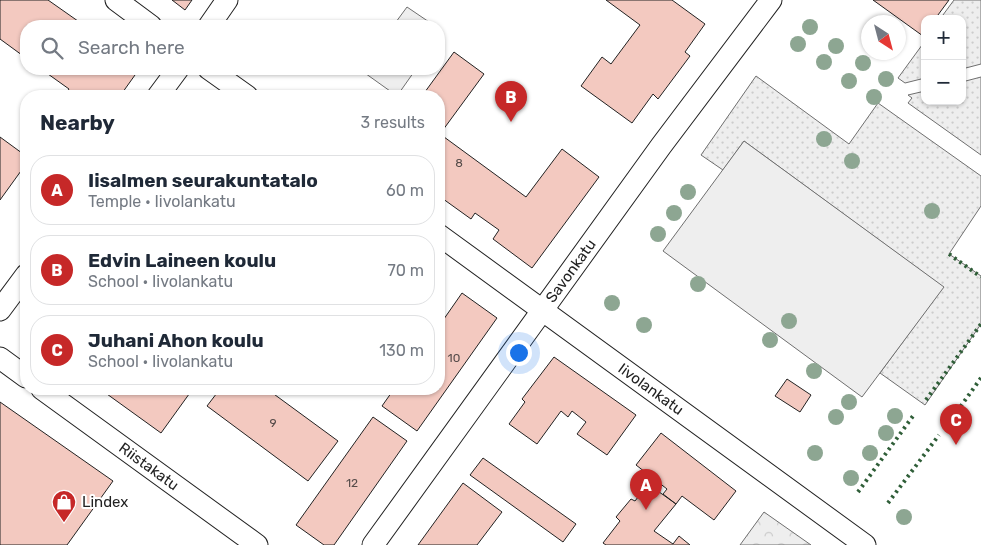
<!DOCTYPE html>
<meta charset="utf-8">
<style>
:root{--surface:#fff;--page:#f2f2f3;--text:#1f2937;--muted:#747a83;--line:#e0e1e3;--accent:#c62828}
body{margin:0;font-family:Rubik,sans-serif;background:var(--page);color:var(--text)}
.controls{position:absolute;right:15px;top:15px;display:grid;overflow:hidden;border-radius:10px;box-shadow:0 1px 4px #0004}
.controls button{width:45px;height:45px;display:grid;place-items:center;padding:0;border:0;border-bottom:1px solid var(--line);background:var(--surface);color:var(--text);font:25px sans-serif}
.compass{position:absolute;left:861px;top:15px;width:45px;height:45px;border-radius:50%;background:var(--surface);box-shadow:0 1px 4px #0004;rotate:144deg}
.you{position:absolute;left:518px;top:352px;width:18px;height:18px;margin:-12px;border:4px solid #fff;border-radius:50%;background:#1a73e8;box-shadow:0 0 0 8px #1a73e833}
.badge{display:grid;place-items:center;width:32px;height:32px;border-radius:50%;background:var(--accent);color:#fff;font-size:16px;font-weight:700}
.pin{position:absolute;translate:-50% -41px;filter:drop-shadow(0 1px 2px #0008)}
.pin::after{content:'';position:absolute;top:26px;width:18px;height:15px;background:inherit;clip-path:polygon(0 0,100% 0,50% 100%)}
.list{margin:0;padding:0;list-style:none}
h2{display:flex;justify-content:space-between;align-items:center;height:65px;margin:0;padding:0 20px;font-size:21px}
h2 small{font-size:16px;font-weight:400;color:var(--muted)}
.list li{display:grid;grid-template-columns:32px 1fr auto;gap:15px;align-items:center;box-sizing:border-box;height:70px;margin:0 10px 10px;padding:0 10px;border:1px solid var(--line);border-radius:20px}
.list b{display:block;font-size:19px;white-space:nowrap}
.list p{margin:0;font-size:16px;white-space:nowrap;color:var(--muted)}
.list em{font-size:16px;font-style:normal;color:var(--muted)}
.icon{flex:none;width:28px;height:28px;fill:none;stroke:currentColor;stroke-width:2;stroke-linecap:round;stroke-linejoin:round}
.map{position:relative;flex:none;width:981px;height:545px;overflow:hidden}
.search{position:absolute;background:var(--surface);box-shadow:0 1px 4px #0004;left:20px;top:20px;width:425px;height:55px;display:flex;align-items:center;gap:12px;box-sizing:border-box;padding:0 18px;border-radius:20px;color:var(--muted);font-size:19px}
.panel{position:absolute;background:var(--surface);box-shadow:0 1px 4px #0004;left:20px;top:90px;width:425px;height:305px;border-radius:20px}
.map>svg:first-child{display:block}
.grass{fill:url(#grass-dots);stroke:#6f6f6f}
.park{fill:url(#park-crowns);stroke:#6f6f6f}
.pitch{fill:#eee;stroke:#6f6f6f}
.building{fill:#f3c9c0;stroke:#222}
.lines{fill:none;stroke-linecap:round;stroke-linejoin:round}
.minor-casing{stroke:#222;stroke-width:23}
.minor{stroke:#fff;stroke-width:21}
.hedge{stroke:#2f5e38;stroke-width:4;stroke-dasharray:2.5 4;stroke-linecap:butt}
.tree{fill:#8da692}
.labels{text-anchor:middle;stroke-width:4;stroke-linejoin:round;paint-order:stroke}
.number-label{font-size:12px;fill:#564c4a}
.street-label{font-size:15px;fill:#222;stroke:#fff}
.poi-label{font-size:15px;fill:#222;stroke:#fff;text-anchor:start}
</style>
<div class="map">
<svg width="981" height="545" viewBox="0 0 981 545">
<defs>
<pattern id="grass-dots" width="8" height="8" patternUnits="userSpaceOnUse" patternTransform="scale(1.25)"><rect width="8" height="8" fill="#eee"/><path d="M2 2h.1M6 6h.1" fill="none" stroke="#ccc" stroke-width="1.8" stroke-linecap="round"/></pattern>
<pattern id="park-crowns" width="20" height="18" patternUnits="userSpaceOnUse" patternTransform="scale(1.25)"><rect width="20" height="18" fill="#eee"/><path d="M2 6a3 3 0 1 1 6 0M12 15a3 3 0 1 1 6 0" fill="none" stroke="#ccc"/></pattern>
</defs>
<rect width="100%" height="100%" fill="#fff"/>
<path class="grass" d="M 954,0 L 981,0 L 981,64 L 962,69 L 962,19 L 940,19 Z
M 925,41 L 925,78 L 905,83 L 898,78 Z
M 756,76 L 849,144 L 878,103 L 981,176 L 981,206 L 949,254 L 981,276 L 981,324 L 925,405 L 880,373 L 943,287 L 744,141 L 723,170 L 701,155 Z
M 981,77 L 981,155 L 908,103 L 912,98 L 908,95 L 925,91 L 925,101 L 962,101 L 962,82 Z"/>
<path class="park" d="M 764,512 L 811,545 L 740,545 Z"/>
<path class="pitch" d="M 407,7 L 435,26 L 393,26 Z
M 363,69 L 416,69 L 397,96 L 362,71 Z
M 744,141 L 944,287 L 862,397 L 663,251 Z"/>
<path class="building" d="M 0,0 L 48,0 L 85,26 L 26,26 L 26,58 L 0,39 Z
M 172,0 L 192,0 L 185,10 Z
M 606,0 L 672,0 L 705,24 L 685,52 L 690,56 L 658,99 L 653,94 L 632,123 L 581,86 L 602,57 L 611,64 L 640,25 Z
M 873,0 L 949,0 L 935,19 L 925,19 L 925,34 L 923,36 Z
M 454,52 L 484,74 L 440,134 L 526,197 L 562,149 L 599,177 L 532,268 L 493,239 L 499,230 L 475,213 L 471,219 L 439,196 L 439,96 L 422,96 Z
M 41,69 L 136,69 L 133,73 L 135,75 L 120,96 L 64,96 L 69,89 Z
M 0,137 L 26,156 L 26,164 L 0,200 Z
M 462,293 L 497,318 L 417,431 L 382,406 L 394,389 L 439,389 L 439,326 Z
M 554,357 L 636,415 L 607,455 L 577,434 L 586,422 L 572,411 L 568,417 L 561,411 L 537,444 L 509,424 L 525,402 L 522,399 Z
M 787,379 L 811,395 L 800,412 L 775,396 Z
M 100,389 L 190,389 L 192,390 L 161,433 Z
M 220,389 L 267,389 L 338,441 L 308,481 L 207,406 Z
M 0,402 L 113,481 L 67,545 L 0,545 Z
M 373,417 L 407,441 L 334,545 L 324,545 L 296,525 Z
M 661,433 L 736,491 L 714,520 L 682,496 L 676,504 L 663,494 L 667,489 L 636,465 Z
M 483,458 L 576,524 L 563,542 L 470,475 Z
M 463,483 L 502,512 L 477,545 L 418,545 Z
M 648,484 L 676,504 L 654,531 L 673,544 L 679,536 L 690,545 L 606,545 L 603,543 L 620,521 L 616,517 L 631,499 L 635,501 Z"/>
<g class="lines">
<g class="minor-casing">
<g id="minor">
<path d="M 116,0 L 151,26"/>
<path d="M 209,26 L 227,0"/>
<path d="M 209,69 L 247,96"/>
<path d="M 158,96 L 178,69"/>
<path id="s1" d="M 439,235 L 865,545"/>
<path d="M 0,310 L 26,275"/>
<path d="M 0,358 L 26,377"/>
<path id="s2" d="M 42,389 L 257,545"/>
<path id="s3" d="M 373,545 L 661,146 L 771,0"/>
</g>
</g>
<use href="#minor" class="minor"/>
<path class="hedge" d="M 949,254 L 981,277
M 926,400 L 981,324
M 953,417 L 981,378
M 858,492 L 913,416
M 888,503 L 939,435"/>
</g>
<g class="tree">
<circle cx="810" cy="27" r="8"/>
<circle cx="798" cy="44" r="8"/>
<circle cx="836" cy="46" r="8"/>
<circle cx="824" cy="62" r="8"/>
<circle cx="863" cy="63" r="8"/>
<circle cx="886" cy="79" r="8"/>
<circle cx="849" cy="81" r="8"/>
<circle cx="874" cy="97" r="8"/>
<circle cx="824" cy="139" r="8"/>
<circle cx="852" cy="161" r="8"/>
<circle cx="688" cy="192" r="8"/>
<circle cx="932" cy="211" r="8"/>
<circle cx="674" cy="213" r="8"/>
<circle cx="658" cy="234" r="8"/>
<circle cx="698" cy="284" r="8"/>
<circle cx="612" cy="303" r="8"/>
<circle cx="789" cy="321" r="8"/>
<circle cx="644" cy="325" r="8"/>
<circle cx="770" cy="340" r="8"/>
<circle cx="814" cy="371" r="8"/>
<circle cx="849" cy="402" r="8"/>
<circle cx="895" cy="416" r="8"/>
<circle cx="836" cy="417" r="8"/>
<circle cx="886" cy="433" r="8"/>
<circle cx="815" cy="453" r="8"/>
<circle cx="870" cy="453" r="8"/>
<circle cx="851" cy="478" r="8"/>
<circle cx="904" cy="517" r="8"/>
</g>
<defs>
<g id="shop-pin" transform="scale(1.25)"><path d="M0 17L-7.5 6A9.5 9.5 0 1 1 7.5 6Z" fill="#c62828" stroke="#fff"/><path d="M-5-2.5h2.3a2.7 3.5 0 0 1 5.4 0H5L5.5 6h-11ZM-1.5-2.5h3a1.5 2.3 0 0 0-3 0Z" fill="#fff"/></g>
</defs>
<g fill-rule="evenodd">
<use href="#shop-pin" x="64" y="502"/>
</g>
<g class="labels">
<g class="number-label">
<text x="459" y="167">8</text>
<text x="454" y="362">10</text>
<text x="273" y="427">9</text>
<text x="352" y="487">12</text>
</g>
<g class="street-label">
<text dy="5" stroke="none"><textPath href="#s3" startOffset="338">Savonkatu</textPath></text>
<text dy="5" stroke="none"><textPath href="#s1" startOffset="262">Iivolankatu</textPath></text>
<text dy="5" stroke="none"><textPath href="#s2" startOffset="132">Riistakatu</textPath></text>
</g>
<g class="poi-label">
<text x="82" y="507">Lindex</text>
</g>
</g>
</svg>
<div class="controls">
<button>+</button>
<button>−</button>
</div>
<svg class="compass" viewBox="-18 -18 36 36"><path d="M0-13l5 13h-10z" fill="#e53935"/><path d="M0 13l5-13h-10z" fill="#747a83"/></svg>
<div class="you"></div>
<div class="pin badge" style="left:646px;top:510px">A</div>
<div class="pin badge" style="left:511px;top:122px">B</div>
<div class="pin badge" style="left:956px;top:445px">C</div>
<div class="search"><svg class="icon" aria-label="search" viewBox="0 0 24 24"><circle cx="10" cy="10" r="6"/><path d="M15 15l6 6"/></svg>Search here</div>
<section class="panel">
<h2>Nearby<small>3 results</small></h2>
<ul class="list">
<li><span class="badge">A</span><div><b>Iisalmen seurakuntatalo</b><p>Temple · Iivolankatu</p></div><em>60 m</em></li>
<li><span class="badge">B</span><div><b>Edvin Laineen koulu</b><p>School · Iivolankatu</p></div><em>70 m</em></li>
<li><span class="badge">C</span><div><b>Juhani Ahon koulu</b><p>School · Iivolankatu</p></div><em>130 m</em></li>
</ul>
</section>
</div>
